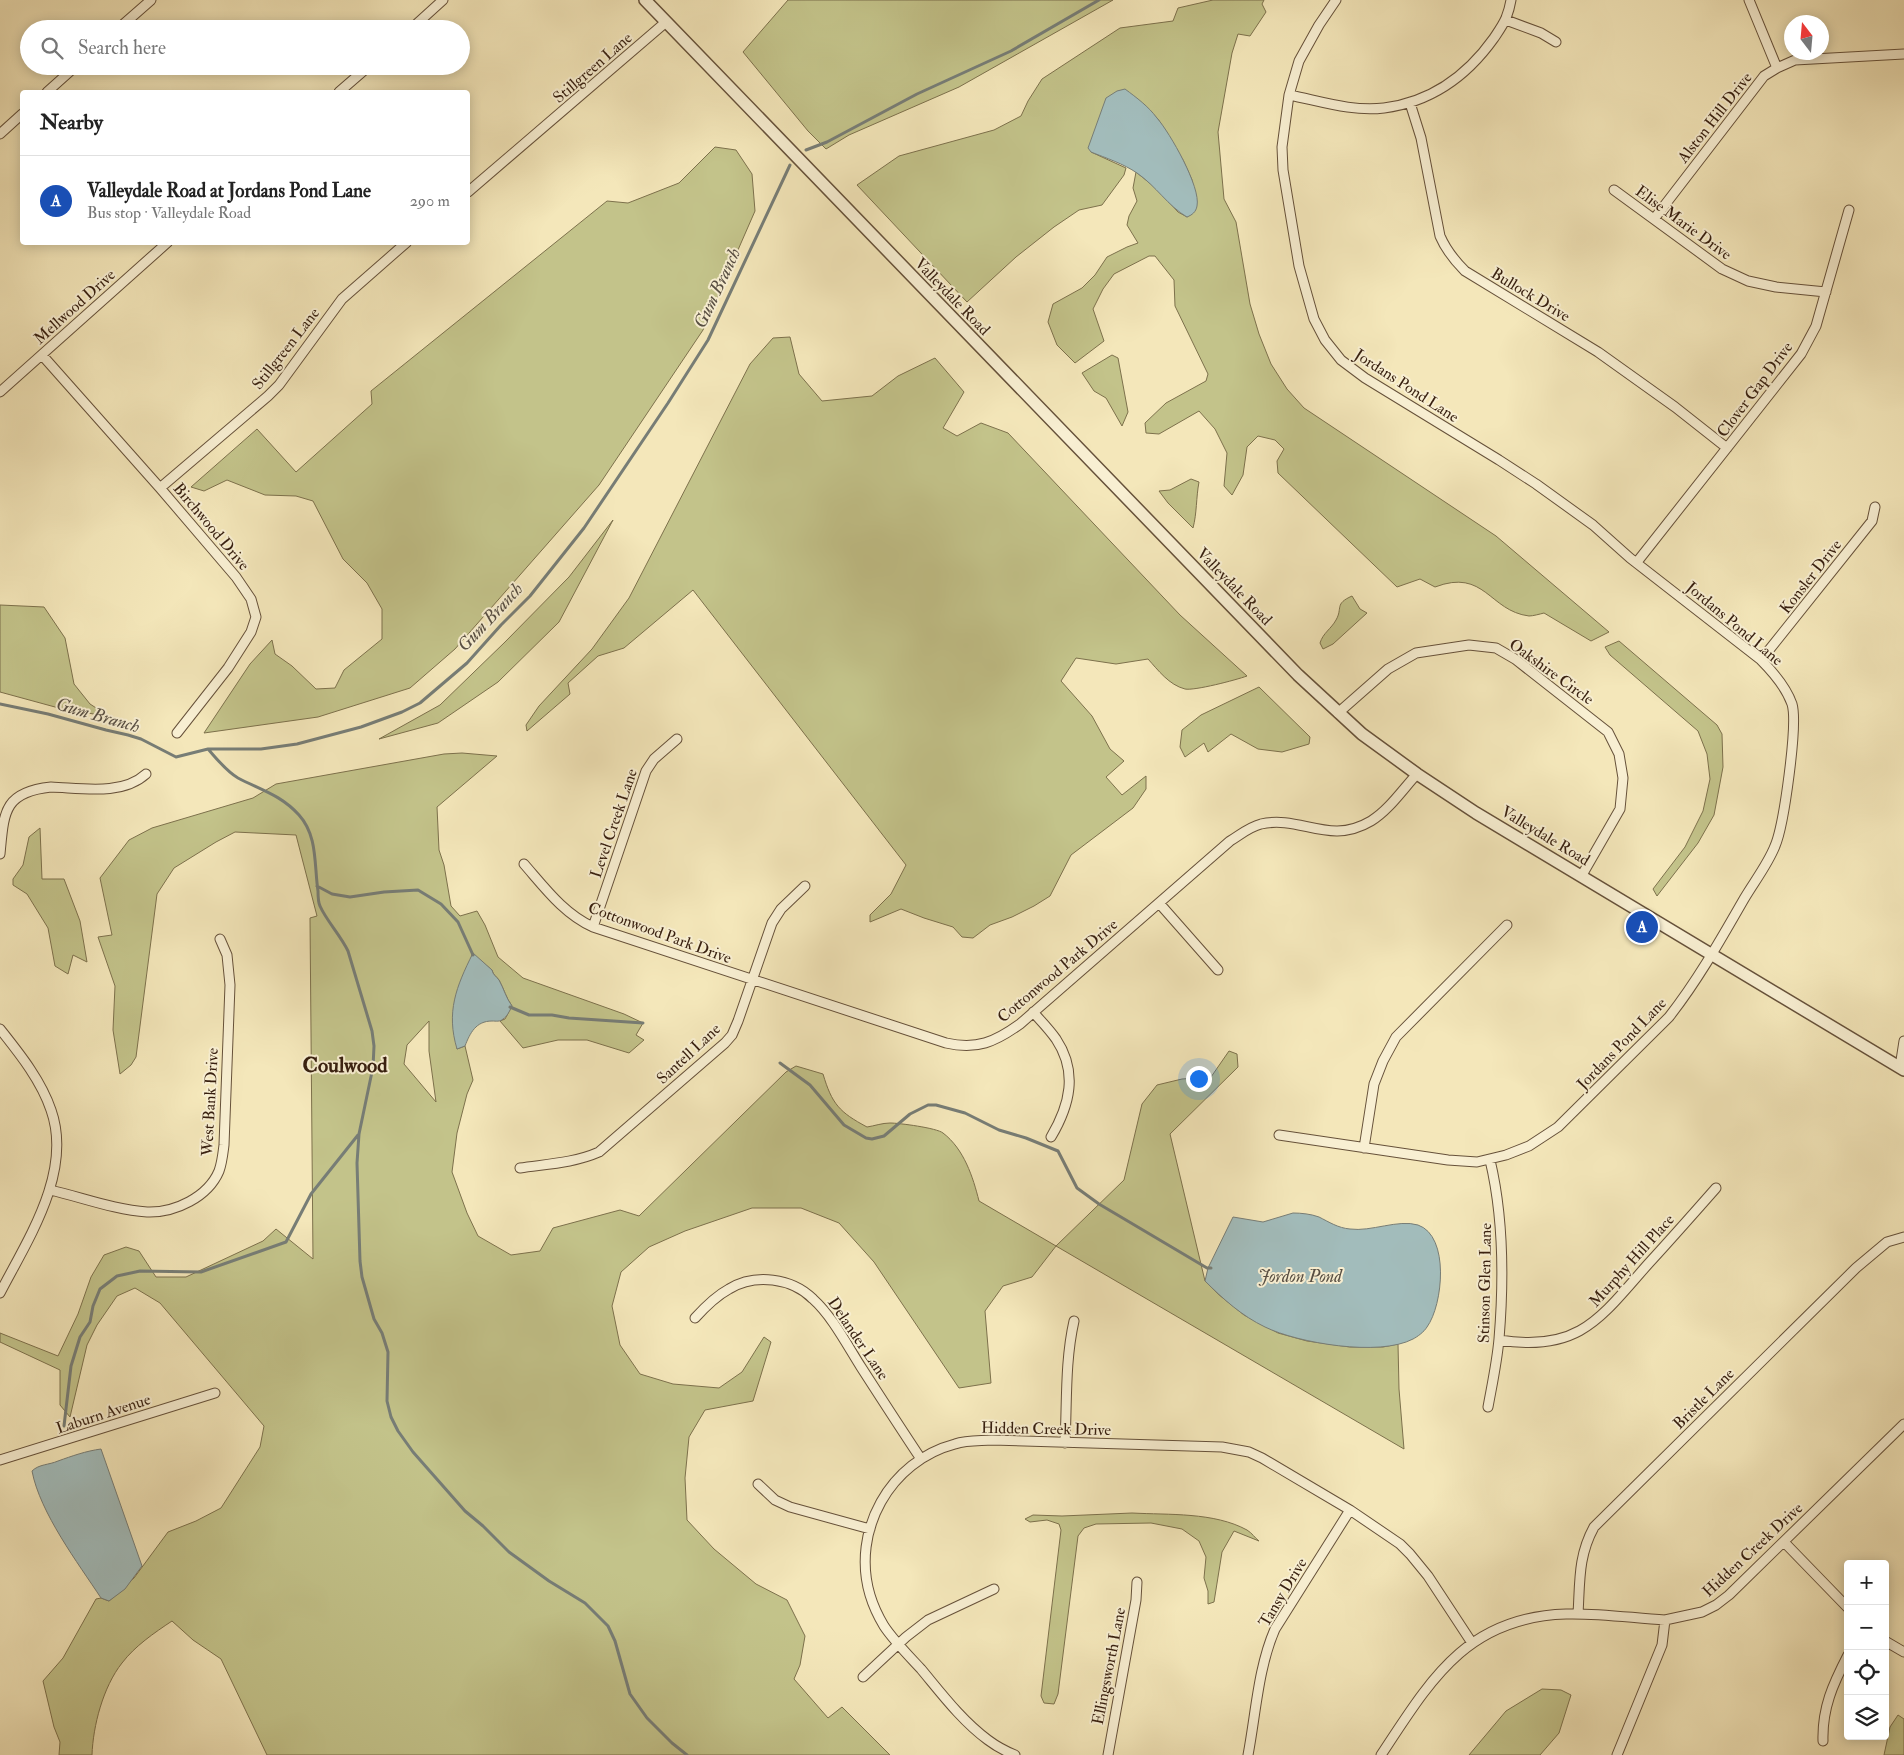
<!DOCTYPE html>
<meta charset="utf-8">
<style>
:root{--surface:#fff;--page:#f6f6f6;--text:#222;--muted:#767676;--line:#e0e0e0;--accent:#d93025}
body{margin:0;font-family:"IM FELL Double Pica",serif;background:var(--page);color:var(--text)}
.controls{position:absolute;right:15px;bottom:15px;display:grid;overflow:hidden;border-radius:5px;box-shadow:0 2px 12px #0003}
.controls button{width:45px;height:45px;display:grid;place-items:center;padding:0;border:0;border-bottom:1px solid var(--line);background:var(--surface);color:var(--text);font:25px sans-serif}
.compass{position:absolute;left:1784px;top:15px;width:45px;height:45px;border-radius:50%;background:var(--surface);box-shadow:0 2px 12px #0003;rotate:344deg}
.you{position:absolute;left:1198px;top:1078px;width:18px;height:18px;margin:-12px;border:4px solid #fff;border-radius:50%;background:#1a73e8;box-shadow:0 0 0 8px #1a73e833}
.badge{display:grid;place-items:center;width:32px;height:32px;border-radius:50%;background:var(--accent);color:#fff;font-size:16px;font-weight:700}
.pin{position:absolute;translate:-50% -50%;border:2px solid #fff;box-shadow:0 1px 5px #0006}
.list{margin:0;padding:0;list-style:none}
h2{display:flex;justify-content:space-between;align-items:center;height:65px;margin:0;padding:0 20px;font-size:21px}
h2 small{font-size:16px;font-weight:400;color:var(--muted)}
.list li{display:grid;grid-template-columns:32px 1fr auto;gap:15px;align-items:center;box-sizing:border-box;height:90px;padding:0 20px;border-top:1px solid var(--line)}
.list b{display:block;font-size:19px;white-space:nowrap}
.list p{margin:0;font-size:16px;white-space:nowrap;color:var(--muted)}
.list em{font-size:16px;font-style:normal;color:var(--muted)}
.icon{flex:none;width:28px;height:28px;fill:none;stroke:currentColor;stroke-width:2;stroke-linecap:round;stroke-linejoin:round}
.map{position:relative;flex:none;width:1904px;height:1755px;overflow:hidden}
.search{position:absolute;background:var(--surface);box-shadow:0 2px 12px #0003;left:20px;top:20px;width:450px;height:55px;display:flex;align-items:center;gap:12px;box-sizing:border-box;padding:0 18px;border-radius:28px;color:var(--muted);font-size:19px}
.panel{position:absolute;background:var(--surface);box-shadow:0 2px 12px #0003;left:20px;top:90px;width:450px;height:155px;border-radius:5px}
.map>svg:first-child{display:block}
.green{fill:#c3c38a;stroke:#7d714c;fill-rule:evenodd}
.water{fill:#a2bcbb;stroke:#777d76}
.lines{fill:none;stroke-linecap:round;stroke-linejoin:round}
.stream{stroke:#777d76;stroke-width:3}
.minor-casing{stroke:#66513a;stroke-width:11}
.tertiary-casing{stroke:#66513a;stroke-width:14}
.minor{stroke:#f8efd2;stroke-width:9}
.tertiary{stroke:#f8efd2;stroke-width:11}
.labels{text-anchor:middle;stroke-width:4;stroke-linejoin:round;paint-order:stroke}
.street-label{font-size:16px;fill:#371f0f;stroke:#f8efd2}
.water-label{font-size:18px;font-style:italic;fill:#574e43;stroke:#f8efd2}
.district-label{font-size:21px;font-weight:bold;fill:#371f0f;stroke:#f8efd2}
</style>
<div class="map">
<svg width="1904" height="1755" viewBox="0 0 1904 1755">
<rect width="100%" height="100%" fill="#f4e7ba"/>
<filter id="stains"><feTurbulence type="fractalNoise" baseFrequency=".004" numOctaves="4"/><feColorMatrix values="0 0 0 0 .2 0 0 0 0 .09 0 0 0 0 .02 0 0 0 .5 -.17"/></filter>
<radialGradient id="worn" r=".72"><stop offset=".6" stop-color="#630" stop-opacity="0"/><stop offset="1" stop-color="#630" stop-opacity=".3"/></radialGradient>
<path class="green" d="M 788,0 L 1113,0 L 959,87 L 849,135 L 826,149 L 808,131 L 743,52 Z
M 1213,0 L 1264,0 L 1262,4 L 1266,12 L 1250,36 L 1238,34 L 1232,53 L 1218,132 L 1224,199 L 1236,222 L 1250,304 L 1259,334 L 1271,364 L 1287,389 L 1304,408 L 1496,536 L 1609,632 L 1591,641 L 1544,613 C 1540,614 1533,616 1529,616 C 1489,611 1485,568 1435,587 L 1420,579 L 1397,587 L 1278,473 L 1277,461 L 1284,449 L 1275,440 L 1258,436 L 1247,447 L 1243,475 L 1232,495 L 1224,486 L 1227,453 L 1215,429 L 1199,411 L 1159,434 L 1146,433 L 1145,423 L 1166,403 L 1206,381 L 1208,374 L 1175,306 L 1174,280 L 1155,256 L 1149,256 L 1114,274 L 1103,289 L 1093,309 L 1104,341 L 1075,363 L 1057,345 L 1048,322 L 1053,304 L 1082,288 L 1095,275 L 1107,257 L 1127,247 L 1138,243 L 1127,225 L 1129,216 L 1137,201 L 1133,188 L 1136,172 L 1157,189 L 1178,212 L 1187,217 L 1192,214 L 1192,180 L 1183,160 L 1158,119 L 1125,90 L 1091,152 L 1126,168 L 1124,175 L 1102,205 L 1079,210 L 1054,227 L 1016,257 L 967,302 L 857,185 L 899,156 L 994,130 L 1021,116 L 1028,101 L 1042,79 L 1120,28 L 1173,21 L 1178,8 Z
M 715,147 L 736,150 L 752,174 L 755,211 L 703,330 L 599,485 L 455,649 L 410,688 L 318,717 L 204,733 L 250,664 L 272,640 L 275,654 L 292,666 L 316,689 L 335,688 L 344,670 L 382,639 L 382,609 L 367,583 L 343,559 L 313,501 L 296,496 L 265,495 L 227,480 L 204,491 L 191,487 L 257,429 L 296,472 L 372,404 L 371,391 L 607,201 L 628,203 L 679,183 Z
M 790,337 L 799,374 L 822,401 L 872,396 L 898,376 L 935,358 L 964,392 L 943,428 L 957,436 L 981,423 L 1008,433 L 1180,615 L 1247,676 C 1236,680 1194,691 1185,689 C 1169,685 1158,670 1148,659 L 1116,664 L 1076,658 L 1061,681 L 1092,716 L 1110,749 L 1124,761 L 1106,777 L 1122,795 L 1146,776 L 1146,789 L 1133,808 L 1071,855 L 1050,896 L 1034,906 L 1012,917 L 990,925 L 973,938 L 962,937 L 953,927 L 924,918 L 901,909 L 870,922 L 870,915 L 891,894 L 906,865 L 693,590 L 624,648 L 598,656 L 568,683 L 570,694 L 527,731 L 526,725 L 539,706 L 592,649 L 629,598 L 750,364 L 773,338 Z
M 1112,355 L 1118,358 L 1128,412 L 1122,426 L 1106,398 L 1094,391 L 1082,373 Z
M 1191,479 L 1199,482 C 1196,498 1197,513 1193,528 L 1168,503 L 1159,491 L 1170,490 Z
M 613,520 L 559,622 L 498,682 L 438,723 L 379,739 L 440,705 L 505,642 L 569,577 Z
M 1352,596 L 1360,609 L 1367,613 L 1333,644 L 1323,649 L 1320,643 C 1323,633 1331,629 1336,620 C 1343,608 1334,604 1352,596 Z
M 0,605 L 44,607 L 65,638 L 74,684 L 90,704 L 110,717 L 55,707 L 0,692 Z
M 1619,641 L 1717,725 L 1722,734 L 1723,767 L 1714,815 L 1698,843 L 1657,896 L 1653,889 L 1685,847 L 1703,811 L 1710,779 L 1707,754 L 1698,731 L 1610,655 L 1605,647 Z
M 1259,687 L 1310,737 L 1309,744 L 1282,752 L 1258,749 L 1231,734 L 1208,752 L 1204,743 L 1185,757 L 1180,747 L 1182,730 L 1201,715 Z
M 462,753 L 497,756 L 437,807 L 439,850 L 444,865 L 451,906 L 460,916 L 477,911 L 485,925 L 498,957 L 523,978 L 624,1014 L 643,1023 L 636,1035 L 644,1040 L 629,1053 L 587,1040 L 558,1040 L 523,1048 L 500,1021 L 505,1019 L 512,1006 C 506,998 504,989 499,980 C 496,976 493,975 492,970 L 472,954 L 457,1049 L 465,1046 L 473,1080 L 467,1094 L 457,1133 L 452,1172 L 467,1213 L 478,1236 L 511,1255 L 540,1251 L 553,1228 L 620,1210 L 639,1216 L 786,1072 L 796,1066 L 823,1074 C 832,1104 839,1112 867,1127 C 874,1126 882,1123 890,1123 C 899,1123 937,1128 943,1133 C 964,1149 973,1177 979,1201 L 1056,1246 L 1124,1180 L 1142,1104 L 1157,1085 L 1182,1079 L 1211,1077 L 1229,1051 L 1237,1054 L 1238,1067 L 1170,1134 L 1205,1281 L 1218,1294 L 1244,1315 L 1278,1333 L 1307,1341 L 1350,1347 L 1383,1347 L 1398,1344 L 1399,1389 L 1404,1449 L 1056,1246 L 1032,1277 L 1003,1286 L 985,1311 L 991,1383 L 959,1388 L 874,1262 L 839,1223 L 801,1208 L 752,1208 L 685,1231 L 649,1247 L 621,1272 L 612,1306 L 620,1345 L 640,1374 L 673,1384 L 719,1388 L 742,1372 L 764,1337 L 771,1342 L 753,1401 L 705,1410 L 689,1437 L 685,1478 L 687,1520 L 714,1549 L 756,1584 L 787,1600 L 805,1636 L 800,1665 L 794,1679 L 828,1718 L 842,1707 L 890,1755 L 267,1755 L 221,1659 L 193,1640 L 172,1621 C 154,1633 135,1646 122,1663 C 103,1687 93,1726 92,1755 L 59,1755 L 60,1742 L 54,1727 L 43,1681 L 63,1658 L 96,1599 L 101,1598 L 109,1601 L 134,1578 L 168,1532 L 196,1521 L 221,1508 L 260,1447 L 264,1426 L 160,1303 L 135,1288 L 117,1296 L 97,1325 L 87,1345 L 70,1417 L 60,1405 L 60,1370 L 0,1342 L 0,1333 L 58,1356 L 78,1314 L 91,1277 L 104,1255 L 126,1247 L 139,1251 L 156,1277 L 186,1277 L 263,1241 L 276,1229 L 313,1259 L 310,918 L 317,916 L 296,835 L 235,832 L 216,842 L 174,868 L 157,894 L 136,1057 L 131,1065 L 120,1074 L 113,1030 L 115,986 L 98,937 L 112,935 L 100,878 L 129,840 L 152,828 L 253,798 L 276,784 L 444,754 ZM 429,1021 L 429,1051 L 436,1102 L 404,1064 L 407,1045 Z
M 40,828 L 42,879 L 64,879 L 80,921 L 87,962 L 73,955 L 68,974 L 55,966 L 48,928 L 27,894 L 13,885 L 13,879 L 23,865 L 29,837 Z
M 1132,1513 C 1169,1515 1214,1512 1247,1530 C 1252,1533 1255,1538 1259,1541 L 1234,1531 L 1222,1552 L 1214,1602 L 1208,1604 L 1208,1591 L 1204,1578 L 1206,1557 L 1199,1541 L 1182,1529 L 1151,1523 L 1096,1524 L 1084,1528 L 1078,1536 L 1058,1694 L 1054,1704 L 1044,1703 L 1041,1696 L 1061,1530 L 1059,1524 L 1047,1520 L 1030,1522 L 1025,1519 L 1033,1515 L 1062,1516 Z
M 1542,1689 L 1561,1690 L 1571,1695 L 1559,1733 L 1540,1755 L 1469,1755 L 1506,1711 Z
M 1898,1715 L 1904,1719 L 1904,1755 L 1884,1755 L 1890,1727 Z"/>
<path class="water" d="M 1125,89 C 1137,98 1148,106 1157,118 C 1170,133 1201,187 1197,206 C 1196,212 1192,215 1187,217 C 1168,206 1156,186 1137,173 C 1124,164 1106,158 1091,152 L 1088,148 L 1106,98 L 1117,91 Z
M 473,953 L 492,970 C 493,975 496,976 499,980 C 504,989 506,998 512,1006 C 510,1010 507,1017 503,1019 C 500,1022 496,1021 492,1021 C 476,1021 470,1033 465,1046 L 457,1049 C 446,1012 456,987 473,953 Z
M 1293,1213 C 1301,1213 1311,1214 1319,1217 C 1329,1222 1338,1228 1350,1229 C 1371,1232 1398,1219 1418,1225 C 1450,1236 1443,1305 1427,1327 C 1424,1332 1417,1337 1413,1339 C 1379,1357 1298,1343 1265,1327 C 1242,1316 1223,1299 1205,1281 L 1208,1268 L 1233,1217 L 1263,1222 Z
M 101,1449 L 142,1566 L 125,1589 L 109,1601 L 101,1598 C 78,1563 40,1513 32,1471 C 39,1464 49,1465 58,1461 C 72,1456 86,1451 101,1449 Z"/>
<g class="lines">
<path class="stream" d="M 806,150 L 827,142 L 917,94 L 1011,51 L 1099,0
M 0,704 L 48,714 L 106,730 L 128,735 L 141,739 L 176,757 L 208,749 L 261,749 L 297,744 L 361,727 L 402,712 L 420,703 L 467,663 L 501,625 L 530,596 L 584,528 L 668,403 L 708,340 L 790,165
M 208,749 C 217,759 226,771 238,778 C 261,790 281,795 299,815 C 318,836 314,865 318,891 C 318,896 318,902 320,906 C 326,920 341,936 348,951 L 372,1031 L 374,1046 L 373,1067 L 359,1134 L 357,1163 L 360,1261 L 362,1277 L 374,1319 L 382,1333 L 388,1352 L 387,1401 L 391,1417 L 398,1431 L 413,1452 L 465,1511 L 483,1526 L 509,1552 L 549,1581 L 585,1603 L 608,1626 L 615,1641 L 630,1694 L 647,1718 L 672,1743 L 687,1755
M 317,886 L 332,894 L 350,897 L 384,892 L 418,890 L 441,904 L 458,922 L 473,955
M 510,1007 L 529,1015 L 552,1015 L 569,1018 L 643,1023
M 780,1063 L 810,1085 L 844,1125 L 866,1138 L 872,1139 L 884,1136 L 910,1114 L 928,1105 L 936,1105 L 965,1113 L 999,1130 L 1026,1138 L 1058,1151 L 1077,1188 L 1099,1204 L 1207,1268 L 1211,1268
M 64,1426 L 71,1366 L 80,1337 L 90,1322 L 93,1306 L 100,1289 L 117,1276 L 140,1271 L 201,1272 L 286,1242 L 311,1194 L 358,1135"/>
<g class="minor-casing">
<path id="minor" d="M 1749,0 L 1777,68
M 1506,20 L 1541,33 L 1556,42
M 118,29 L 151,0
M 411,29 L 443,0
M 47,92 L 76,66
M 339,92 L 369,66
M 1289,95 C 1320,101 1352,112 1384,108 C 1431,102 1467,76 1494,38 C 1498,32 1503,25 1506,18 C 1508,13 1510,6 1511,0
M 1410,103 L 1421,138 L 1440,236 C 1446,250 1454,260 1465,271 L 1598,352 L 1675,407 L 1727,448
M 0,134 L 22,114
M 1614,190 L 1722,269 L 1748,281 L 1776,287 L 1826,292
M 468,192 L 666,22
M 1654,219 L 1764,76 L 1777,68 L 1795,60 L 1904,54
M 42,355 L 160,488 L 236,577 L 251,599 L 256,617 L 251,632 L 228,668 L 177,733
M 0,392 L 168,242
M 160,488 L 268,396 L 279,385 L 342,299 L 407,242
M 1637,562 L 1801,354 L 1816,326 L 1849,210
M 1761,660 L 1872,521 L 1875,507
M 1338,713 L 1388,669 L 1416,653 L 1469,645 L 1496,648 L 1515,659 L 1608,732 L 1619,754 L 1623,778 L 1620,809 L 1582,875
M 0,854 C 4,813 3,792 51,787 C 81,788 122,796 146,774
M 524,864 C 545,888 564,914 593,927 L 946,1043 C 977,1050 995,1042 1020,1024 L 1230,841 C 1240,835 1249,827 1261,824 C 1301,815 1329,846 1371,821 C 1389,810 1403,789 1417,774
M 1159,903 L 1218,970
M 593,927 L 646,771 L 654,759 L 677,739
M 1033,1012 C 1041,1021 1049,1029 1056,1039 C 1078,1072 1070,1105 1051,1137
M 0,1029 C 19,1053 41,1080 51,1110 C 73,1172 28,1239 0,1293
M 1900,1067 L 1904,1041
M 1279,1135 L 1448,1160 L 1477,1162 L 1506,1155 L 1529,1146 L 1558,1127 L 1669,1017 C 1698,980 1721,939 1744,899 C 1754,882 1768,864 1775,846 C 1784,825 1798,724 1792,704 C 1786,687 1774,673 1761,660 L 1630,558 L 1593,525 L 1536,484 L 1499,460 L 1365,378 L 1341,360 L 1325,340 L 1314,319 L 1299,266 L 1283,170 L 1282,147 L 1289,95 L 1299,61 L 1319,25 L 1336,0
M 1364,1148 L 1374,1084 L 1383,1061 L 1396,1037 L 1507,925
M 520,1168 C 547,1164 574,1163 599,1152 L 725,1043 L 732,1035 L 738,1021 L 772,923 L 781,909 L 805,886
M 50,1190 C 81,1197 115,1210 147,1212 C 175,1213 208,1197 219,1171 C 222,1163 223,1153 224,1145 L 230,985 L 227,955 L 220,939
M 695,1318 C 705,1307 716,1296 729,1289 C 755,1273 792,1278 813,1299 C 832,1316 847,1345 861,1367 C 881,1398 901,1429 921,1459
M 1499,1340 C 1580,1353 1601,1317 1649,1263 C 1672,1238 1694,1213 1716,1188
M 1488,1407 C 1492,1385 1497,1362 1499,1339 C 1504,1279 1504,1219 1490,1160
M 1065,1443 C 1067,1402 1065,1361 1074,1321
M 0,1460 L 215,1393
M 758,1484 L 775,1500 L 790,1507 L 870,1529
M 1784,1542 L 1848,1608
M 1578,1614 C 1580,1582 1578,1556 1594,1527 L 1856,1268 L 1887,1242 L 1904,1237
M 1885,1641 L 1904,1652
M 863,1677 L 906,1637 L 928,1620 L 994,1589
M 1823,1741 C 1822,1708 1833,1684 1848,1655
M 1015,1755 C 1005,1751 996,1746 988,1740 C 962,1721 941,1693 921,1669 C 908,1655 894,1641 884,1626 C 878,1616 873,1605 870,1595 C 851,1531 890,1461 955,1444 C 967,1440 980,1441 992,1440 L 1222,1447 L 1249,1452 L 1262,1458 L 1350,1510 L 1400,1544 L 1410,1554 L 1428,1576 L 1472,1643
M 1108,1755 L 1136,1600 L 1137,1582
M 1248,1755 C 1256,1713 1258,1668 1275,1629 L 1350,1510
M 1381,1755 C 1430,1681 1466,1617 1566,1614 C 1599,1613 1632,1618 1665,1620 L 1702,1612 L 1716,1605 L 1729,1595 L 1904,1424
M 1617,1755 L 1662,1645 L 1665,1620"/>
</g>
<g class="tertiary-casing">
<path id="tertiary" d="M 645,0 L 1298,675 L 1362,734 L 1417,774 L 1476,813 L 1904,1070"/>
</g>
<use href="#minor" class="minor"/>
<use href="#tertiary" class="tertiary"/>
</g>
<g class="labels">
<g class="street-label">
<text transform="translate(592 67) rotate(-41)" y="6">Stillgreen Lane</text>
<text transform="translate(1714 117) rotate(-52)" y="6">Alston Hill Drive</text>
<text transform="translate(1684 222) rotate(36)" y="6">Elise Marie Drive</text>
<text transform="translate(1531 294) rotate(31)" y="6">Bullock Drive</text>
<text transform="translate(953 296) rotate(46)" y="6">Valleydale Road</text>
<text transform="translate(74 306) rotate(-42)" y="6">Mellwood Drive</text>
<text transform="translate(285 348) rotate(-52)" y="6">Stillgreen Lane</text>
<text transform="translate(1407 385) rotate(33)" y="6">Jordans Pond Lane</text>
<text transform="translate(1754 389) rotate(-53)" y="6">Clover Gap Drive</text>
<text transform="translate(212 526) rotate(50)" y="6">Birchwood Drive</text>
<text transform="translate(1810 576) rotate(-52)" y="6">Konsler Drive</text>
<text transform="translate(1235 586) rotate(46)" y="6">Valleydale Road</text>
<text transform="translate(1735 623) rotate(40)" y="6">Jordans Pond Lane</text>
<text transform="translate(1552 671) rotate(36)" y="6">Oakshire Circle</text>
<text transform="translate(613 823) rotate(-71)" y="6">Level Creek Lane</text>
<text transform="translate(1546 835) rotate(31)" y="6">Valleydale Road</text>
<text transform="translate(660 932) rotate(20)" y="6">Cottonwood Park Drive</text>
<text transform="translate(1057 970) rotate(-40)" y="6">Cottonwood Park Drive</text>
<text transform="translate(1621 1043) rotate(-46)" y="6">Jordans Pond Lane</text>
<text transform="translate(688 1053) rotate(-43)" y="6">Santell Lane</text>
<text transform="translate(209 1102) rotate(-87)" y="6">West Bank Drive</text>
<text transform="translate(1631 1260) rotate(-48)" y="6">Murphy Hill Place</text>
<text transform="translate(1484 1283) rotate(-89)" y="6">Stinson Glen Lane</text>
<text transform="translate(859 1338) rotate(56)" y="6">Delander Lane</text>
<text transform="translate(1703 1398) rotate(-45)" y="6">Bristle Lane</text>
<text transform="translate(103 1413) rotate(-18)" y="6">Laburn Avenue</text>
<text transform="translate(1046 1428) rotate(1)" y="6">Hidden Creek Drive</text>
<text transform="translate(1752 1549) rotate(-43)" y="6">Hidden Creek Drive</text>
<text transform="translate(1282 1592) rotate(-59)" y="6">Tansy Drive</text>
<text transform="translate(1108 1666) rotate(-79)" y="6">Ellingsworth Lane</text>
</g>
<g class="water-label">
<text transform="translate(717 288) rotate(-65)" y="6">Gum Branch</text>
<text transform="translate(490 617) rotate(-47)" y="6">Gum Branch</text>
<text transform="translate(98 715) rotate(16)" y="6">Gum Branch</text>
<text x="1300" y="1282">Jordon Pond</text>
</g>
<g class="district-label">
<text x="345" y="1072">Coulwood</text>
</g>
</g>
<rect width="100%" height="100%" filter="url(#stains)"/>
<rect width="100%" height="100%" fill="url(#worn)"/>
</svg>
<div class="controls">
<button>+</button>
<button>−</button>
<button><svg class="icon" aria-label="locate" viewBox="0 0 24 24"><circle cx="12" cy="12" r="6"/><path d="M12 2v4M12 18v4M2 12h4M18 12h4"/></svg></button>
<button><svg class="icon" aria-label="layers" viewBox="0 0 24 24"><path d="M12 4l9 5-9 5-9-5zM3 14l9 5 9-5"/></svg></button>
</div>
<svg class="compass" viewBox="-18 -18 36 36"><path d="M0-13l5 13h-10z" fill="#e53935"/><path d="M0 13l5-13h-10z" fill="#767676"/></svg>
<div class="you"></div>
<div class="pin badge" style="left:1642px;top:927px;background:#1a4fb4">A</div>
<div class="search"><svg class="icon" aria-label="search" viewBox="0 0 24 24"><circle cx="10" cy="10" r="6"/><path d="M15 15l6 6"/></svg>Search here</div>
<section class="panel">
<h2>Nearby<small></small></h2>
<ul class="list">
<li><span class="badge" style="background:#1a4fb4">A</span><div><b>Valleydale Road at Jordans Pond Lane</b><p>Bus stop · Valleydale Road</p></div><em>290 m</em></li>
</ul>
</section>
</div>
